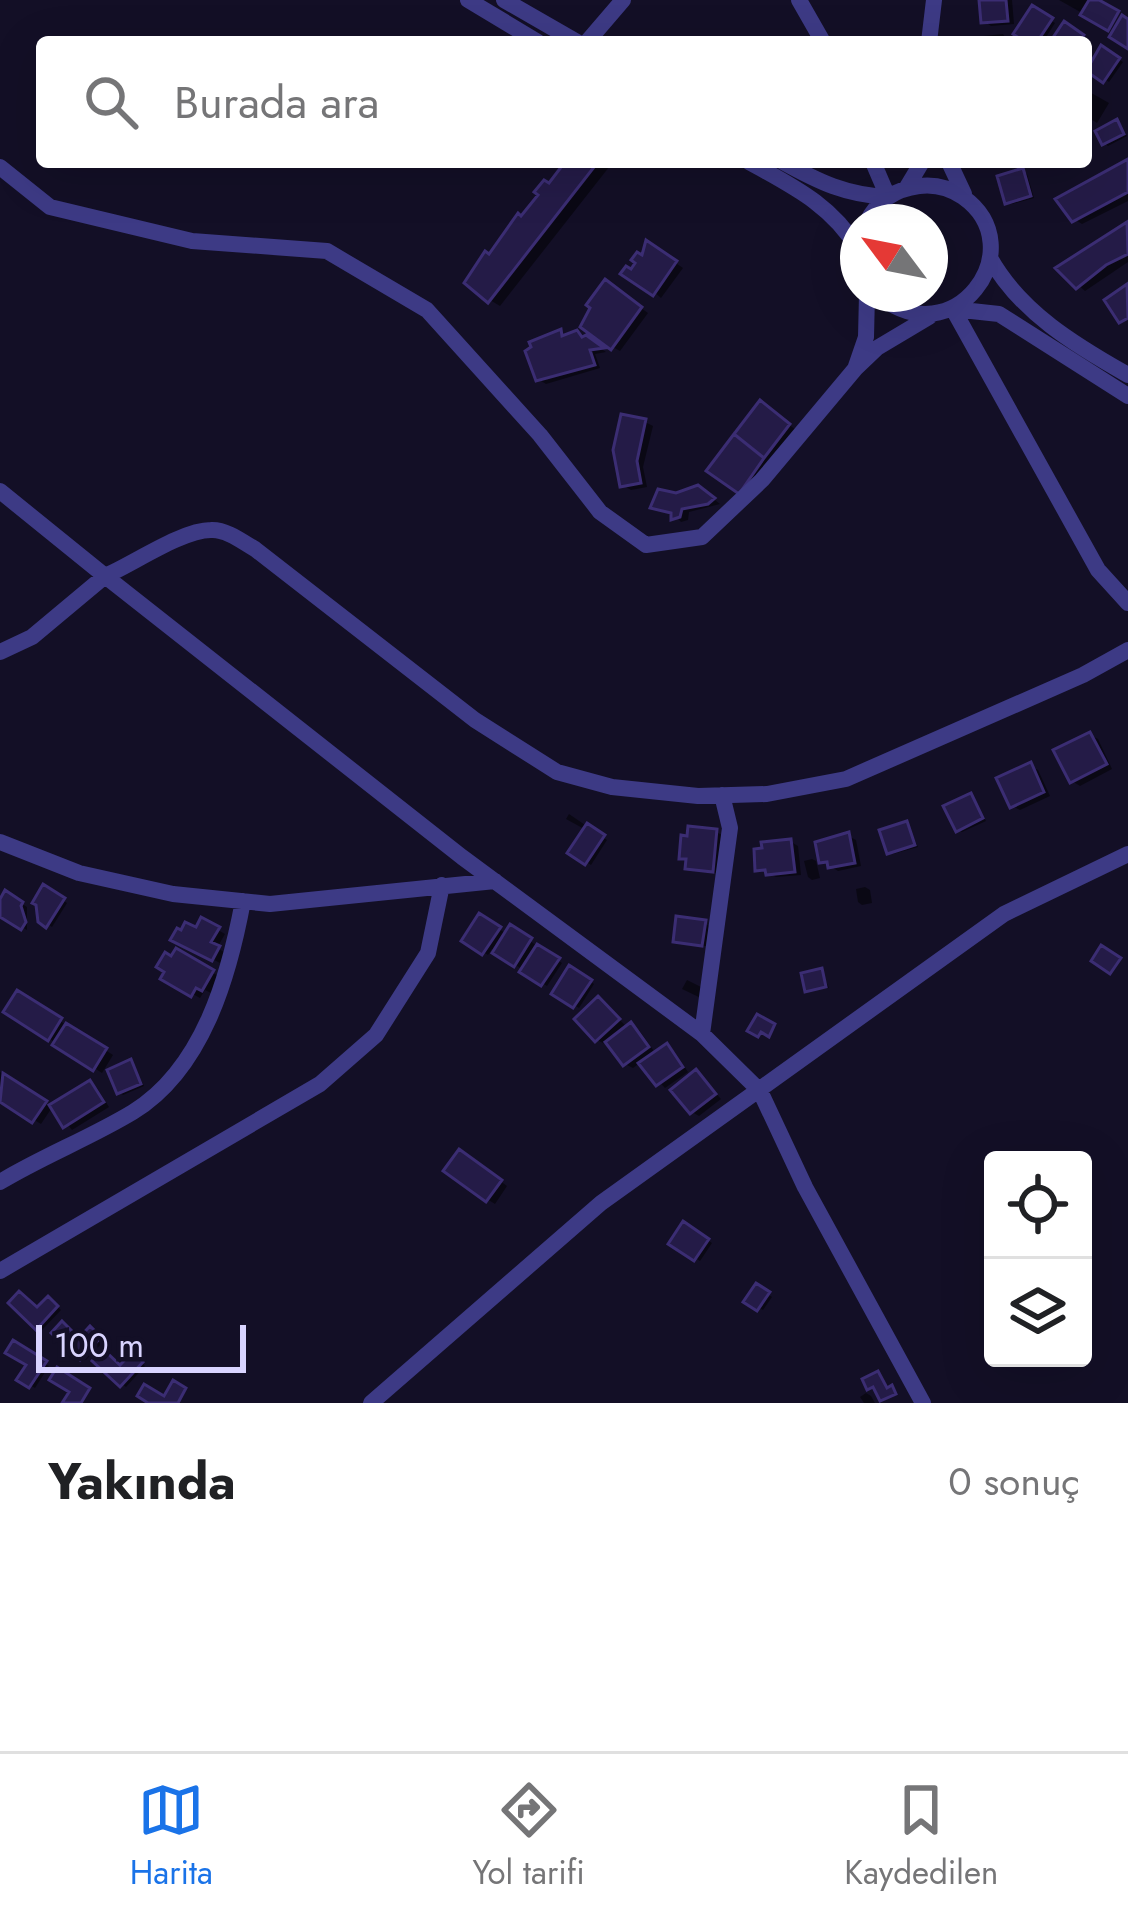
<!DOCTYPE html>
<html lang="tr">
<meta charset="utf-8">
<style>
:root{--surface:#fff;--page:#f6f6f6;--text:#202124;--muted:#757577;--line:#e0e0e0;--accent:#1a73e8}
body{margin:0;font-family:Jost,sans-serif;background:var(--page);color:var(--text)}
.controls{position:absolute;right:36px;bottom:36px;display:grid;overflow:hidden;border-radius:12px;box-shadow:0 12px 48px #0002}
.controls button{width:108px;height:108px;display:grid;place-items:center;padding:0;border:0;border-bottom:3px solid var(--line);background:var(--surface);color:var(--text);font:60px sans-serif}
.compass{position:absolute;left:840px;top:204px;width:108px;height:108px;border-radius:50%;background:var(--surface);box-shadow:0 12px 48px #0002;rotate:302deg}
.scale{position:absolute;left:36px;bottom:30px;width:210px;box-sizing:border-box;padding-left:12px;border:6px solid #d9d4ff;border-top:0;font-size:33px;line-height:42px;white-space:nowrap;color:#d9d4ff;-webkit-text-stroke:9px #130f26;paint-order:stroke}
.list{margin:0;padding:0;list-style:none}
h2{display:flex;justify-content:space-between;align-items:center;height:156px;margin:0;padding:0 48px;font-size:51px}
h2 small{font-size:39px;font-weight:400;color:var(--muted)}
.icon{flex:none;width:66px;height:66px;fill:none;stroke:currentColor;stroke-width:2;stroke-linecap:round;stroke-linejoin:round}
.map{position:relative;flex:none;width:1128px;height:1403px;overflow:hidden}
.search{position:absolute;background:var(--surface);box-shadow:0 12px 48px #0002;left:36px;right:36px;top:36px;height:132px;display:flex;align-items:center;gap:30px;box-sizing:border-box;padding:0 42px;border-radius:12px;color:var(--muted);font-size:45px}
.sheet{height:348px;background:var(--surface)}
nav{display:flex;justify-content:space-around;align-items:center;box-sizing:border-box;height:168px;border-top:3px solid var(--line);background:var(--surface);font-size:33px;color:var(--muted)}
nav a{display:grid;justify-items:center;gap:6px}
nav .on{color:var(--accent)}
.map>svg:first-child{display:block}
.shadow{fill:#0007}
.building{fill:#241b47;stroke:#3b2d73;stroke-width:3}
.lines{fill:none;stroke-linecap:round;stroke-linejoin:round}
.minor{stroke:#3d3a85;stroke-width:16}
</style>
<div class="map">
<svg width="1128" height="1403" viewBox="0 0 1128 1403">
<rect width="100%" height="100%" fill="#130f26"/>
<path class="shadow" d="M 982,0 L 1012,0 L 1014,24 L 991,26 L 984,21 Z
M 1059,0 L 1093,0 L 1107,27 Z
M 1033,9 L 1055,23 L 1043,42 L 1030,42 Z
M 1003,34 L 1008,42 L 984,42 L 984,36 Z
M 1102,49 L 1123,62 L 1109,82 L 1089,69 Z
M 1086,90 L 1109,103 L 1097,123 L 1086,116 Z
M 1117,123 L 1127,136 L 1108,146 L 1104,143 Z
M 569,162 L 613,162 L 500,306 L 490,300 L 490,257 Z
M 1128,163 L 1128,201 L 1082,224 L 1074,219 Z
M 1022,171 L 1027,174 L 1034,198 L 1012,204 L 1008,202 Z
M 1127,225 L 1128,262 L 1085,291 L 1060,269 Z
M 648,244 L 683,268 L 661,298 L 633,273 Z
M 613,288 L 648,313 L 620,351 L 613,347 Z
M 561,333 L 568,337 L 577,333 L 606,352 L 595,354 L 600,368 L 546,384 L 538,379 Z
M 768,409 L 796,430 L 748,496 L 740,491 Z
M 645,422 L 653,426 L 643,467 L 647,487 L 631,490 L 623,485 Z
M 706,493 L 720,504 L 689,512 L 688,520 L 681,522 L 674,514 L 654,507 L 676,496 Z
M 1090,735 L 1098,739 L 1112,769 L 1080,786 L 1072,781 Z
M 1030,766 L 1038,770 L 1050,796 L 1020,810 L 1012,806 Z
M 971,796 L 986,821 L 962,832 L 958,830 Z
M 569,814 L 607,840 L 591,865 L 571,852 L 586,830 L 566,819 Z
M 907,824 L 918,847 L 893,854 L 889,852 Z
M 716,832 L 724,836 L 720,874 L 688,867 L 688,861 L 682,857 Z
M 848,836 L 856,840 L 861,866 L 838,871 L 822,861 Z
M 791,842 L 798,846 L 801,875 L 776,877 L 758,869 Z
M 812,859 L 816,861 L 820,878 L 812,880 L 808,877 L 804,861 Z
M 865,887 L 870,890 L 872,903 L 862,905 L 858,902 L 856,889 Z
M 44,888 L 67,903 L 52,927 L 41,920 L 35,903 Z
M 6,894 L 27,907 L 27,930 L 0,914 Z
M 480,917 L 507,934 L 511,928 L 562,963 L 547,986 L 492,949 L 488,955 L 465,940 Z
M 202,921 L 225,934 L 217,948 L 226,953 L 220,963 L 174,939 L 197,931 Z
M 705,923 L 709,926 L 706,946 L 680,943 Z
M 177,952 L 220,977 L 211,993 L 205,990 L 200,998 L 164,978 Z
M 570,969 L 594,984 L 579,1008 L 556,993 Z
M 822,972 L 829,988 L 807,990 Z
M 687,980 L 707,990 L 703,999 L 682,989 Z
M 18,994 L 113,1055 L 102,1073 L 7,1011 Z
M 599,1000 L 628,1028 L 639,1030 L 656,1054 L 667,1047 L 674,1051 L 688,1072 L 665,1088 L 641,1062 L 633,1068 L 625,1064 L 608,1041 L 605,1044 L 597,1040 Z
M 131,1062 L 144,1086 L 123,1095 L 119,1092 Z
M 0,1072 L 51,1107 L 90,1083 L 97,1088 L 109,1107 L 72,1130 L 53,1106 L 41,1124 L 0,1099 Z
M 697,1073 L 721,1099 L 699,1116 L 692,1112 Z
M 467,1157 L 507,1186 L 495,1204 L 487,1199 Z
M 684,1225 L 712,1243 L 700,1261 L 672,1243 Z
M 757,1287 L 772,1297 L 763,1310 L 748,1301 Z
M 52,1302 L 61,1310 L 42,1330 L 37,1327 L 38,1310 Z
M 95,1333 L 104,1341 L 86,1360 L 82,1357 L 81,1341 Z
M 14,1344 L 49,1366 L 35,1388 L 20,1379 L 30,1364 Z
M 137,1358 L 145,1366 L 126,1387 L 122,1384 L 121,1368 Z
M 866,1393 L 871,1396 L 875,1403 L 864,1403 L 860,1397 Z"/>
<path class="building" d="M 979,0 L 1006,0 L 1008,21 L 981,23 Z
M 1089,0 L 1099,0 L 1119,11 L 1108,31 L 1080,15 Z
M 1032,5 L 1053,18 L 1037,42 L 1025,42 L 1013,34 Z
M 1122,15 L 1128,19 L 1128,49 L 1109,37 Z
M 1064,21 L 1084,35 L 1080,42 L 1050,42 Z
M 1101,45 L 1120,58 L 1103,83 L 1086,71 Z
M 1117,119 L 1124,134 L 1102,145 L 1095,131 Z
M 1128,159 L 1128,192 L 1072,222 L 1055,199 Z
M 565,162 L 598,162 L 488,303 L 464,283 L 485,251 L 489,254 L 518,213 L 521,216 L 538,195 L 534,192 L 544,180 L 549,183 Z
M 1023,168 L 1031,196 L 1005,204 L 997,176 Z
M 1127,222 L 1128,254 L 1106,265 L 1076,289 L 1055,268 Z
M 646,240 L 677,261 L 653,296 L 620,274 L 626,266 L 631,269 L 635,263 L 631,260 L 637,252 L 642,255 Z
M 605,279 L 642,307 L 611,350 L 580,327 L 590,308 L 586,305 Z
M 1127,284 L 1128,318 L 1119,323 L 1104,300 Z
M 561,329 L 562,336 L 577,330 L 582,337 L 586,335 L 604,348 L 590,350 L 595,365 L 536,381 L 525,351 L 531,347 L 529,342 Z
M 760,400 L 790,424 L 764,458 L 734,434 Z
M 621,414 L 646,419 L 637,461 L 641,483 L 620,487 L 613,450 Z
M 734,434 L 764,458 L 739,494 L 706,471 Z
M 698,485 L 715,498 L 708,504 L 682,509 L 680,517 L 671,520 L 671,513 L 650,508 L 658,489 L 676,493 Z
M 1090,732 L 1107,764 L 1070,783 L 1053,750 Z
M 1031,762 L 1044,792 L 1010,808 L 996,778 Z
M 971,793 L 983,818 L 956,832 L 943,806 Z
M 907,821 L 915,845 L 887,854 L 879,830 Z
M 587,823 L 605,835 L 585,865 L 567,853 Z
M 688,826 L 717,829 L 713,872 L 685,869 L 686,859 L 679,859 L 681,835 L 687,836 Z
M 849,832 L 855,863 L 828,868 L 827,862 L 819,863 L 815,842 Z
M 791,839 L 795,872 L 766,875 L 765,870 L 755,871 L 754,849 L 762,848 L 761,842 Z
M 43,884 L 65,898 L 46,928 L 38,922 L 36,905 L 32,903 Z
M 5,890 L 23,902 L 21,906 L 26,922 L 21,930 L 0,917 L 0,899 Z
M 479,913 L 501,927 L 482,955 L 461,941 Z
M 676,916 L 706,920 L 702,946 L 673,942 Z
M 201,917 L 220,927 L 211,942 L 220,946 L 212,961 L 170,940 L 177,928 L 181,930 L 185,922 L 196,927 Z
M 510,924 L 532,938 L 514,967 L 492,953 Z
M 537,944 L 560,958 L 541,986 L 519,972 Z
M 1101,945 L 1121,958 L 1110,974 L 1091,961 Z
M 176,948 L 214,970 L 202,991 L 196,988 L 191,997 L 160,979 L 164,972 L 156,967 L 165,952 L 171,956 Z
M 569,965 L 592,980 L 573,1008 L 551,994 Z
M 822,968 L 826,987 L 805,992 L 801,973 Z
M 17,990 L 62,1018 L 48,1041 L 3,1012 Z
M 598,996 L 620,1019 L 595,1042 L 574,1019 Z
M 757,1014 L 775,1024 L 769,1037 L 761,1032 L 758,1037 L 747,1031 Z
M 631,1022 L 649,1047 L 623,1066 L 605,1042 Z
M 66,1023 L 107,1048 L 93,1071 L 52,1045 Z
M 667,1043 L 683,1067 L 656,1086 L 638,1063 Z
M 131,1059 L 141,1084 L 117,1094 L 107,1070 Z
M 696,1069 L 716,1094 L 690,1114 L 670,1090 Z
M 3,1073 L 47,1101 L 32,1123 L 0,1102 Z
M 90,1080 L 104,1102 L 63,1128 L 49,1105 Z
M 459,1149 L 502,1180 L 486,1202 L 443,1171 Z
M 683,1221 L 709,1239 L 694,1261 L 668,1244 Z
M 756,1283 L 770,1292 L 757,1311 L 743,1302 Z
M 19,1291 L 37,1307 L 48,1296 L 58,1306 L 36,1330 L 8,1303 Z
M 62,1321 L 79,1338 L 90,1326 L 101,1337 L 80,1360 L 51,1333 Z
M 13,1340 L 47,1361 L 29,1388 L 16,1380 L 26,1365 L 5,1353 Z
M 103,1349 L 120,1365 L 132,1352 L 143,1362 L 120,1387 L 92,1361 Z
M 57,1367 L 90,1388 L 81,1403 L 62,1403 L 69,1392 L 49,1380 Z
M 878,1371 L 887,1388 L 892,1385 L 896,1394 L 880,1401 L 873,1387 L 867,1390 L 862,1379 Z
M 173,1380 L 186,1388 L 178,1403 L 148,1403 L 137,1396 L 144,1384 L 164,1396 Z"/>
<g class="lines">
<path class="minor" d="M 468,0 L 538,42
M 504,0 L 577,42
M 799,0 L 823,42
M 587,42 L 623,0
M 929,42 L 934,0
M 749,162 C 792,186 832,205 858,249
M 783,162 C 819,182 846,195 888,197 L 873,162
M 949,162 L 964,194
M 0,167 L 50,207 L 192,241 L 327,251 L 427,310 L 540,435 L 600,512 L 646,545 L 702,537 L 762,480 L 855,369
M 907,187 L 922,162
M 867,222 C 877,201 896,189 919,186 C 935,184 950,188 963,197 C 1035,248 953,359 877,294
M 990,258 C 1020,312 1075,345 1128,375
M 867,294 L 866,337 L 855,369 L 877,348 L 929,317
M 953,309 L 1098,570 L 1128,603
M 953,309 L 999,314 L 1128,396
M 0,491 L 105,576 C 133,564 182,530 211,530 C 226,529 243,542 255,549 L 475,720 L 557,772 L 612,787 L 698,796 L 767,794 L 846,779 L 1083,675 L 1128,650
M 0,652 L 32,637 L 105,576 L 462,857 L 702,1034 L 760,1091 L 805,1187 L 923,1403
M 0,842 L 79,873 L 173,894 L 270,904 L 495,881
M 702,1034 L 730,828 L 722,795
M 0,1182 C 43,1156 90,1138 133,1112 C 203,1069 229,976 243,901
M 0,1271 L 320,1084 L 376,1035 L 428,953 L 442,885
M 371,1403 L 601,1203 L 1004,914 L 1128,854"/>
</g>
</svg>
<div class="controls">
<button><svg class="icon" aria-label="locate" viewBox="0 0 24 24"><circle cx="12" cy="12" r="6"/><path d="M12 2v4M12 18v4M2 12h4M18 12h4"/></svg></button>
<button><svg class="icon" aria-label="layers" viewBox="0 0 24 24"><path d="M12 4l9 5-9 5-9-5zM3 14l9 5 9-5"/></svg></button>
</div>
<svg class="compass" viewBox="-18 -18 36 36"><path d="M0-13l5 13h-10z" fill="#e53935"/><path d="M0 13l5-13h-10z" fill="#757577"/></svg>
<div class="scale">100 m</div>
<div class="search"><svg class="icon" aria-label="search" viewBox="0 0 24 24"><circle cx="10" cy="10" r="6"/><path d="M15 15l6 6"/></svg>Burada ara</div>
</div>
<section class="sheet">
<h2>Yakında<small>0 sonuç</small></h2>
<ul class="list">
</ul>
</section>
<nav>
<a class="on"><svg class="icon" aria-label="map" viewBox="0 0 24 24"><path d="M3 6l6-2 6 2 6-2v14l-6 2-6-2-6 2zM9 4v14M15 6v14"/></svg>Harita</a>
<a><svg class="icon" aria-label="directions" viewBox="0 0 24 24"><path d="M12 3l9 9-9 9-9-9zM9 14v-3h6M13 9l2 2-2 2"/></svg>Yol tarifi</a>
<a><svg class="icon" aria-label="saved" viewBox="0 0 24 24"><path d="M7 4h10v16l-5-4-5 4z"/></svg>Kaydedilen</a>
</nav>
